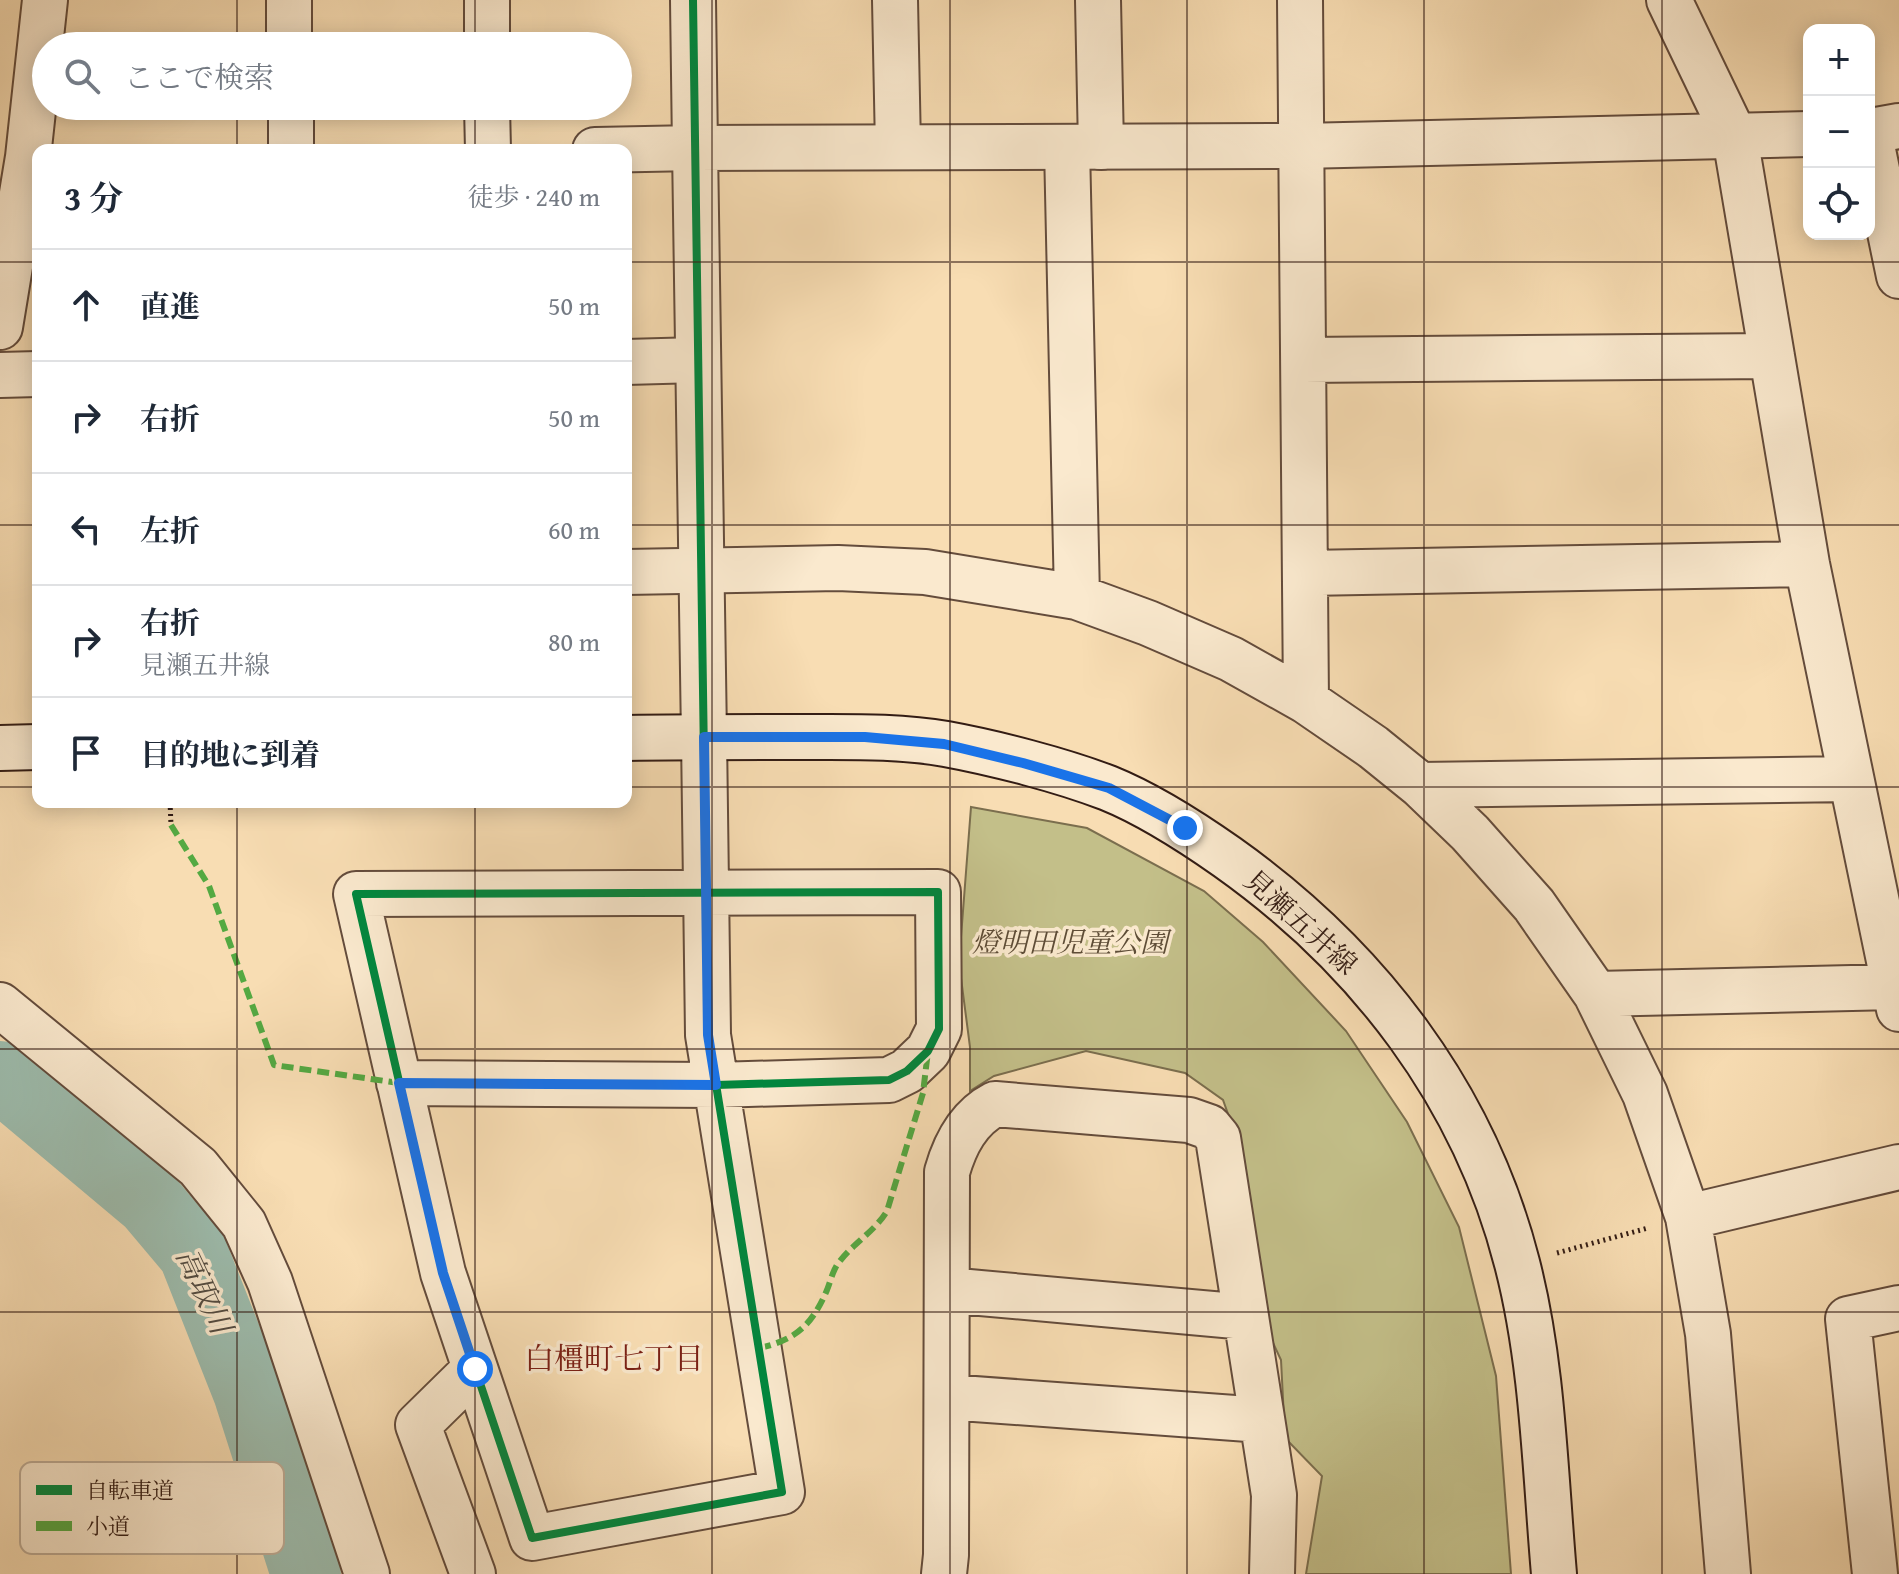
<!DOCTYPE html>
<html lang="ja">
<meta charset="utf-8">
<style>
:root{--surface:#fff;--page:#f2f2f3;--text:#1f2937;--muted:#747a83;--line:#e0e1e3}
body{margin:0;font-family:"Gentium Book Plus","Noto Serif JP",serif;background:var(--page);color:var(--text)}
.controls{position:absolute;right:24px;top:24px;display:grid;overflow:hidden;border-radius:16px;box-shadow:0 4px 20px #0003}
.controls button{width:72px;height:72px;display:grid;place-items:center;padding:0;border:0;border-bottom:2px solid var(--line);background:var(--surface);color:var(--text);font:40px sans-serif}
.stop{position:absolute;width:24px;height:24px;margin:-18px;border:6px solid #1a73e8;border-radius:50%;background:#fff}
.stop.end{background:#1a73e8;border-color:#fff;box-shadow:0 2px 8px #0008}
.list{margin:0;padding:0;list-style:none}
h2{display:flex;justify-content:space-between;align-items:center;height:104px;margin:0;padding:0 32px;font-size:34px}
h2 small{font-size:26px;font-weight:400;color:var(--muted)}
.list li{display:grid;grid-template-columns:52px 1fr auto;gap:24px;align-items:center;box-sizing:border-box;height:112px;padding:0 32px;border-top:2px solid var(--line)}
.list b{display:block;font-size:30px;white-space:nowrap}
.list p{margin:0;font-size:26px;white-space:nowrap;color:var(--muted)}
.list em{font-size:26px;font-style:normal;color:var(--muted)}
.icon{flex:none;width:44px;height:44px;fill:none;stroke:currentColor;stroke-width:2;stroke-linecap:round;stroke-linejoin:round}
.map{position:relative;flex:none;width:1899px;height:1574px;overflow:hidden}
.search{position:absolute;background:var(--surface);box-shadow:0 4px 20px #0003;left:32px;top:32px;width:600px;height:88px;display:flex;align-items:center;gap:20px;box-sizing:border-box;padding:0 28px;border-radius:44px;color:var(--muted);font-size:30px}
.panel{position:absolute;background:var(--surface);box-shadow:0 4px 20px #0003;left:32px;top:144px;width:600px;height:664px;border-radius:16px}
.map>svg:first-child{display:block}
.green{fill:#c3bf89;stroke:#7b6e4e;stroke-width:2}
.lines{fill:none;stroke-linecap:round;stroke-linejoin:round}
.river{stroke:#9dbcad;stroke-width:70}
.minor-casing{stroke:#644c3c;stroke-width:48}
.tertiary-casing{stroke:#644c3c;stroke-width:48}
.secondary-casing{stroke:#331c14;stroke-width:48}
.path{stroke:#331c14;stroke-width:5;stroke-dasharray:2 4;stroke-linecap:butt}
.minor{stroke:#fae9ce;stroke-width:44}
.tertiary{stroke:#fae9ce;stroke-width:44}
.secondary{stroke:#fae9ce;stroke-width:44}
.quiet{stroke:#54a942;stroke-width:6;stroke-dasharray:12 6;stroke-linecap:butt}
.cycleway-casing{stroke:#fae9ce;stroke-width:13}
.cycleway{stroke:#00873e;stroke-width:8}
.route{stroke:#1a73e8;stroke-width:10}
.grid{fill:none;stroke:#331c14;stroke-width:2;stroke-opacity:0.55}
.labels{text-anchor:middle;stroke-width:7;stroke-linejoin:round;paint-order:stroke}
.street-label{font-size:28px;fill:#331c14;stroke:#fae9ce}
.park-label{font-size:28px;font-style:italic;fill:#5e4d37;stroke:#fae9ce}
.water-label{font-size:30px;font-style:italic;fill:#534c42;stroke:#fae9ce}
.neighbourhood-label{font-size:30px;fill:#7a1f14;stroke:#fae9ce}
.key{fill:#fae9ce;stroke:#beac96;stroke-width:2}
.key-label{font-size:22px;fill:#331c14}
</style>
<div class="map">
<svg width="1899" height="1574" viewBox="0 0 1899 1574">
<rect width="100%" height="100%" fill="#f8ddb3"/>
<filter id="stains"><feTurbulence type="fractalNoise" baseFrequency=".0025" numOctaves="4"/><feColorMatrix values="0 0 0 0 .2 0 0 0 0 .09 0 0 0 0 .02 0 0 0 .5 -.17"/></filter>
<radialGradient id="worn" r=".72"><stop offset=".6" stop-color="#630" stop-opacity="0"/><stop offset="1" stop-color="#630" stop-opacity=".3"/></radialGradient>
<path class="green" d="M 971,807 L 1087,828 L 1204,891 L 1263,942 L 1346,1031 L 1407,1122 L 1459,1227 L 1496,1376 L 1511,1574 L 1306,1574 L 1322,1476 L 1285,1438 L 1281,1360 L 1261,1317 L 1244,1159 L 1223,1100 L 1185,1073 L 1086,1051 L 994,1076 L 970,1091 L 970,1047 L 959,963 Z"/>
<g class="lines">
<path class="river" d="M 0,1076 L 150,1202 L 193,1253 L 248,1392 L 306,1574"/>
<g class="minor-casing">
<path id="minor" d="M 289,0 L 289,46
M 487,0 L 487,46
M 895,0 L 898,147
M 1098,0 L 1101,147
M 1300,0 L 1306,701
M 1669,0 L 1735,137 L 1807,564 L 1899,1009
M 291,106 L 291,150
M 487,106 L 488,150
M 1871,131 L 1899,126
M 1067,147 L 1077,597
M 595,150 L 695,148 L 693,0
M 0,327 L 28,157 L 45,0
M 1304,360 L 1772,356
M 626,362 L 698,360
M 0,375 L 38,374
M 626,572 L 838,568 L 925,572 L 1077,597 L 1148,623 L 1231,659 L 1306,701 L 1373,747 L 1420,785 L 1470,833 L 1534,905 L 1596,994 L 1645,1094 L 1688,1217 L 1708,1334 L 1728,1574
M 1307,573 L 1807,564
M 1420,785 L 1851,779
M 1596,994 L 1894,987
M 0,1005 L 198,1167 L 244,1224 L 270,1282 L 367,1574
M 399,1083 L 716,1085 L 889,1080 L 907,1071 L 928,1051 L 939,1029 L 938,892 L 356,894 L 443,1273 L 532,1538 L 782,1492 L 708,1035 L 704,737
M 1688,1217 L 1899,1167
M 947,1290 L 1246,1317
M 947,1397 L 1262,1420
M 473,1574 L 418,1425 L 475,1369
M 944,1574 L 946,1555 L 947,1172 C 955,1144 968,1118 995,1104 L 1189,1120 L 1209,1127 L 1218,1138 L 1274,1495 L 1272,1574
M 1875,1574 L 1848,1319 L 1899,1308"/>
</g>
<g class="tertiary-casing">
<path id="tertiary" d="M 1869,131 L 1899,276
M 704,737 L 695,148 L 1301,146 L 1809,134"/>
</g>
<g class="secondary-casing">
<path id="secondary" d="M 626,738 C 687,737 747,737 808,737 C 853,737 901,736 946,744 C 995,753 1061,770 1108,788 C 1150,805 1190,831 1227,857 C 1368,957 1474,1095 1517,1263 C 1543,1363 1545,1471 1554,1574
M 0,748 L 38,747"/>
</g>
<path class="path" d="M 170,802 L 171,825
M 1557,1253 L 1648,1228"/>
<use href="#minor" class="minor"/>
<use href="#tertiary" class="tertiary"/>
<use href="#secondary" class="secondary"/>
<path class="quiet" d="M 171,825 L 209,886 L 274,1065 L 399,1083
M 759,1348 C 796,1340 812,1325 827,1290 C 831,1280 833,1269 840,1261 C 854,1243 875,1231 887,1211 L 923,1093 L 928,1051"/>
<g class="cycleway-casing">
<path id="cycleway" d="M 399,1083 L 716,1085 L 889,1080 L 907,1071 L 928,1051 L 939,1029 L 938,892 L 356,894 L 443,1273 L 532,1538 L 782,1492 L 708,1035 L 693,0"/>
</g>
<use href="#cycleway" class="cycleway"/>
</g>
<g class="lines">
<path class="route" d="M 475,1369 L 443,1273 L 399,1083 L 716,1085 L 708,1035 L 704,737 L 865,737 L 944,744 L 1023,763 L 1109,788 L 1185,828"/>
</g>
<path class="grid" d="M 237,0 L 237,46M 475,0 L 475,46M 712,0 L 712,1574M 950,0 L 950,1574M 1187,0 L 1187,1574M 1424,0 L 1424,1574M 1662,0 L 1662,1574M 237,106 L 237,150M 475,106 L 475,150M 0,262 L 38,262M 626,262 L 1899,262M 0,525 L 38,525M 626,525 L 1899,525M 0,787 L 38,787M 626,787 L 1899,787M 237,802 L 237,1574M 475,802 L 475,1574M 0,1049 L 1899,1049M 0,1312 L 1899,1312"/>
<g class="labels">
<g class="street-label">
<text transform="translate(1301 922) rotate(42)" y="10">見瀬五井線</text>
</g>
<g class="park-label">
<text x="1070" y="952">燈明田児童公園</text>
</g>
<g class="water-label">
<text transform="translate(204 1291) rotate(65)" y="10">高取川</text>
</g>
<g class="neighbourhood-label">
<text x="614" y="1369">白橿町七丁目</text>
</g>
</g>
<rect x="20" y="1462" width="264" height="92" rx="12" class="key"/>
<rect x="36" y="1485" width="36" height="10" fill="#00873e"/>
<rect x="36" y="1521" width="36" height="10" fill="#54a942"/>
<g class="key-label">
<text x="86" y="1498">自転車道</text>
<text x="86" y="1534">小道</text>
</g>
<rect width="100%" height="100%" filter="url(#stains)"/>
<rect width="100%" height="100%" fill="url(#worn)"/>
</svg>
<div class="controls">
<button>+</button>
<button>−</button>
<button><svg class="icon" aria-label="locate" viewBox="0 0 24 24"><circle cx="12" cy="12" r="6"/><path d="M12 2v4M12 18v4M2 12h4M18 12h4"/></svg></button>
</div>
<div class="stop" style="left:475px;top:1369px"></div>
<div class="stop end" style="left:1185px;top:828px"></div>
<div class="search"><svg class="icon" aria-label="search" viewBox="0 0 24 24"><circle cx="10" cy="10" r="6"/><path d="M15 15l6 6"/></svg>ここで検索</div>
<section class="panel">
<h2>3 分<small>徒歩 · 240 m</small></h2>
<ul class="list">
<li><svg class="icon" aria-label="ahead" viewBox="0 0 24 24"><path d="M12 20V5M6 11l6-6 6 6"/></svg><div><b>直進</b></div><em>50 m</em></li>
<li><svg class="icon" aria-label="right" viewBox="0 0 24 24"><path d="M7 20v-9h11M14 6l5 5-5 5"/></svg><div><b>右折</b></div><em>50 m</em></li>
<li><svg class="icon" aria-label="left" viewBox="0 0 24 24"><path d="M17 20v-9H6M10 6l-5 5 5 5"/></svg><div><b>左折</b></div><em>60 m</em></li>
<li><svg class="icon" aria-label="right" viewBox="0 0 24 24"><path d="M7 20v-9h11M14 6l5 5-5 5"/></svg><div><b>右折</b><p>見瀬五井線</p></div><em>80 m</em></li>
<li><svg class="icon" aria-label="arrive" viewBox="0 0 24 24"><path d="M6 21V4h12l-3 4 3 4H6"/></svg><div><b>目的地に到着</b></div></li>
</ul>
</section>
</div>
